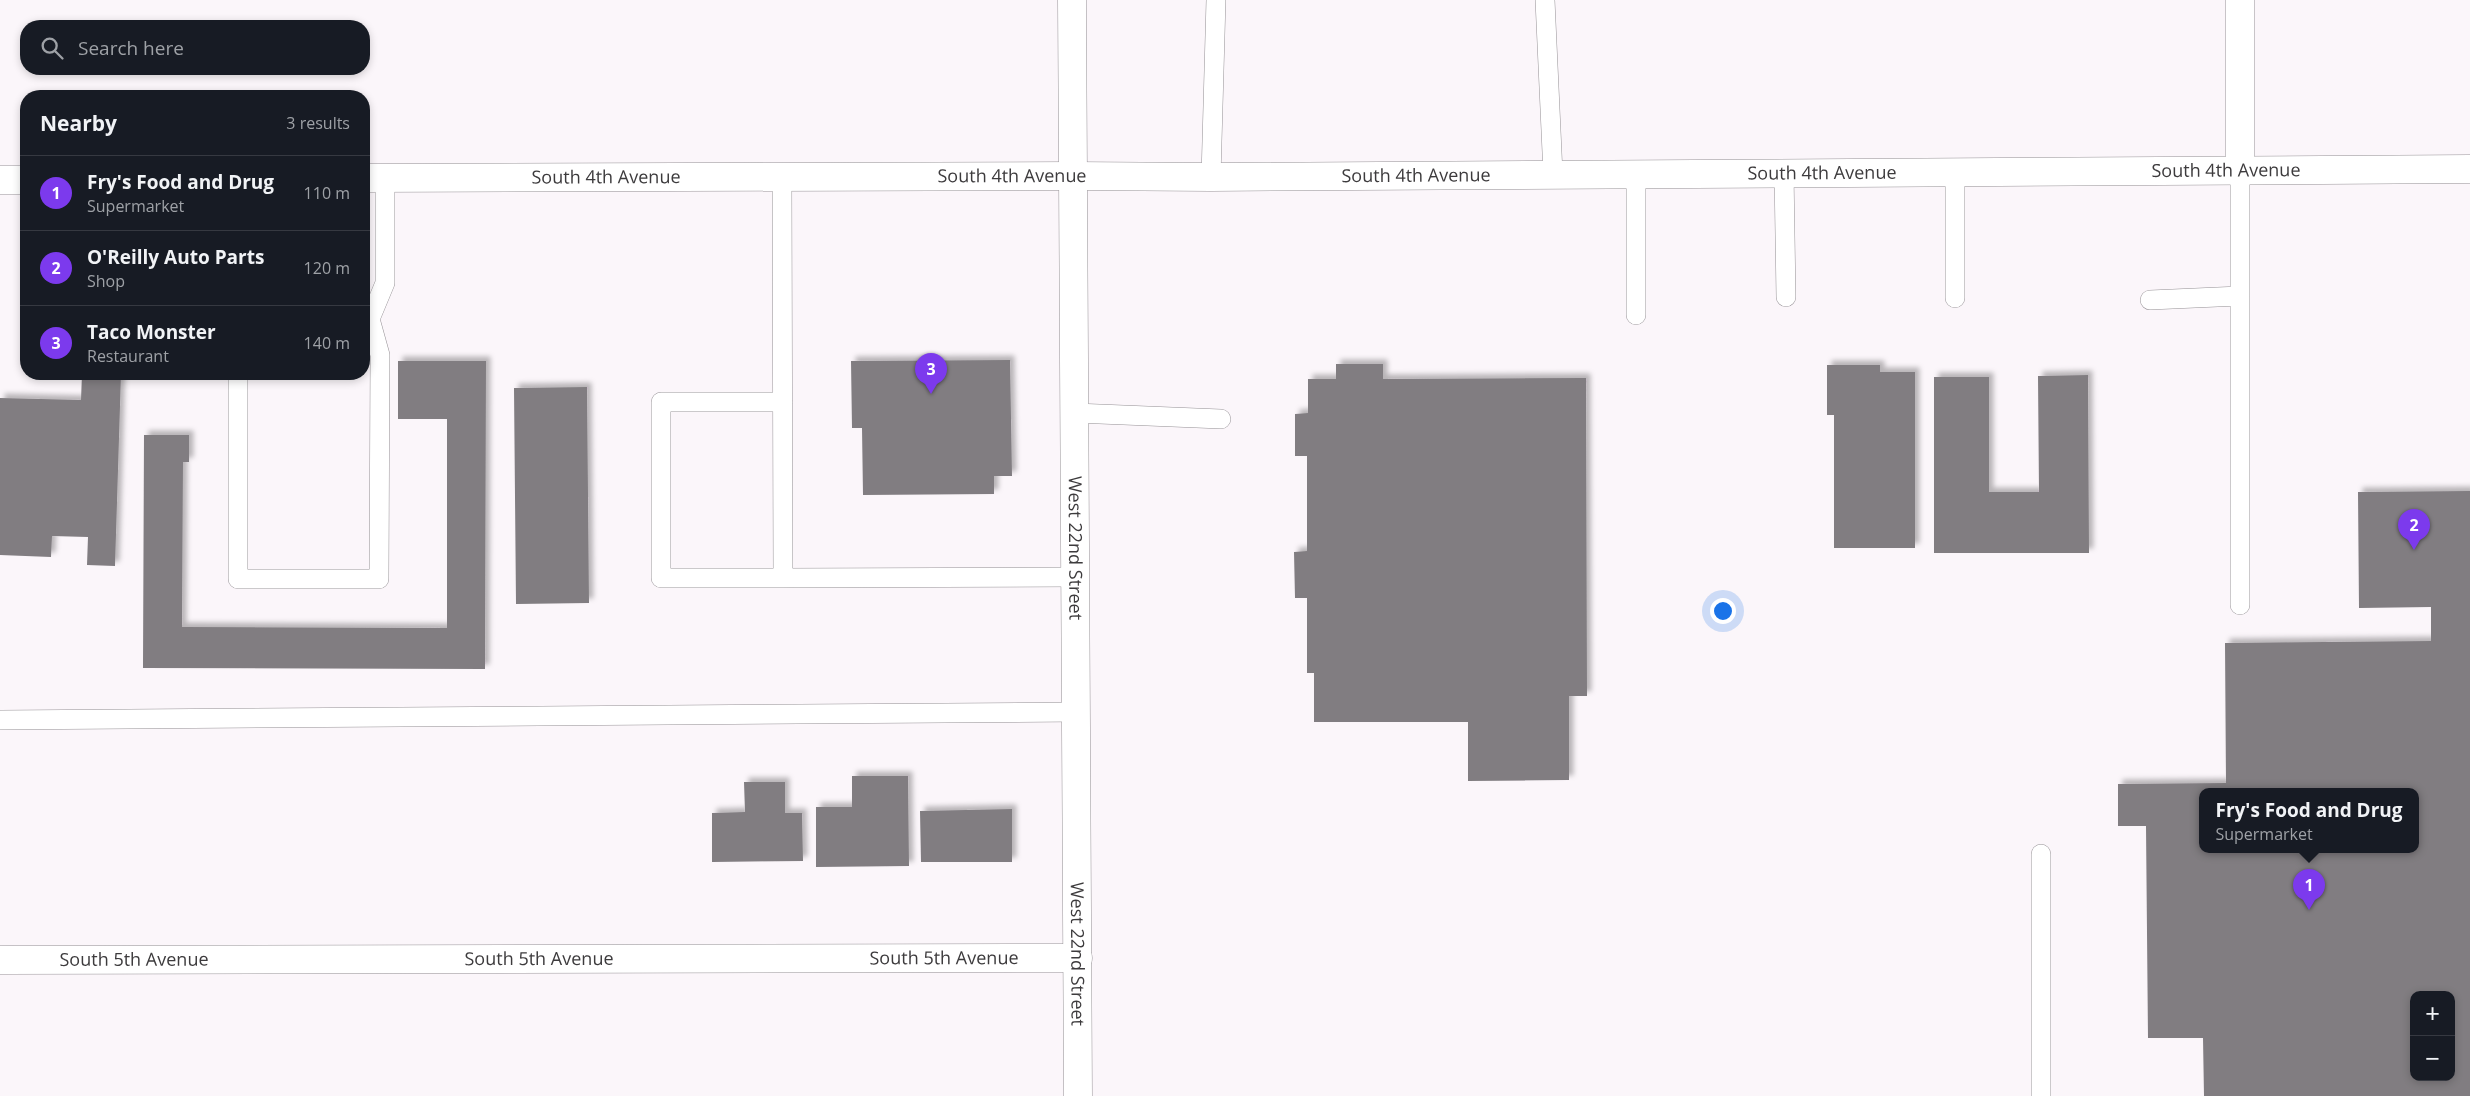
<!DOCTYPE html>
<meta charset="utf-8">
<style>
:root{--surface:#171b24;--page:#20242c;--text:#f1f3f6;--muted:#9ea1a6;--line:#363941;--accent:#7c3aed}
body{margin:0;font-family:"Open Sans",sans-serif;background:var(--page);color:var(--text)}
.controls{position:absolute;right:15px;bottom:15px;display:grid;overflow:hidden;border-radius:10px;box-shadow:0 2px 8px #0003}
.controls button{width:45px;height:45px;display:grid;place-items:center;padding:0;border:0;border-bottom:1px solid var(--line);background:var(--surface);color:var(--text);font:25px sans-serif}
.you{position:absolute;left:1722px;top:610px;width:18px;height:18px;margin:-12px;border:4px solid #fff;border-radius:50%;background:#1a73e8;box-shadow:0 0 0 8px #1a73e833}
.badge{display:grid;place-items:center;width:32px;height:32px;border-radius:50%;background:var(--accent);color:#fff;font-size:16px;font-weight:700}
.pin{position:absolute;translate:-50% -41px;filter:drop-shadow(0 1px 2px #0008)}
.pin::after{content:'';position:absolute;top:26px;width:18px;height:15px;background:inherit;clip-path:polygon(0 0,100% 0,50% 100%)}
.popup{position:absolute;left:2199px;top:788px;width:220px;height:65px;box-sizing:border-box;display:grid;place-content:center;border-radius:10px;background:var(--surface);filter:drop-shadow(0 1px 4px #0005);font-size:16px;white-space:nowrap;color:var(--muted)}
.popup b{font-size:19px;color:var(--text)}
.popup::after{content:'';position:absolute;left:50%;top:100%;margin-left:-10px;border:10px solid transparent;border-top-color:var(--surface)}
.list{margin:0;padding:0;list-style:none}
h2{display:flex;justify-content:space-between;align-items:center;height:65px;margin:0;padding:0 20px;font-size:21px}
h2 small{font-size:16px;font-weight:400;color:var(--muted)}
.list li{display:grid;grid-template-columns:32px 1fr auto;gap:15px;align-items:center;box-sizing:border-box;height:75px;padding:0 20px;border-top:1px solid var(--line)}
.list b{display:block;font-size:19px;white-space:nowrap}
.list p{margin:0;font-size:16px;white-space:nowrap;color:var(--muted)}
.list em{font-size:16px;font-style:normal;color:var(--muted)}
.icon{flex:none;width:28px;height:28px;fill:none;stroke:currentColor;stroke-width:2;stroke-linecap:round;stroke-linejoin:round}
.map{position:relative;flex:none;width:2470px;height:1096px;overflow:hidden}
.search{position:absolute;background:var(--surface);box-shadow:0 2px 8px #0003;left:20px;top:20px;width:350px;height:55px;display:flex;align-items:center;gap:12px;box-sizing:border-box;padding:0 18px;border-radius:20px;color:var(--muted);font-size:19px}
.panel{position:absolute;background:var(--surface);box-shadow:0 2px 8px #0003;left:20px;top:90px;width:350px;height:290px;border-radius:20px}
.map>svg:first-child{display:block}
.building{fill:#817d81;fill-rule:evenodd;filter:url(#shadow)}
.lines{fill:none;stroke-linecap:round;stroke-linejoin:round}
.service-casing{stroke:#969296;stroke-width:20}
.minor-casing{stroke:#969296;stroke-width:29}
.tertiary-casing{stroke:#969296;stroke-width:29}
.primary-casing{stroke:#969296;stroke-width:29}
.service{stroke:#fff;stroke-width:19}
.minor{stroke:#fff;stroke-width:28}
.tertiary{stroke:#fff;stroke-width:28}
.primary{stroke:#fff;stroke-width:28}
.labels{text-anchor:middle;stroke-width:5;stroke-linejoin:round;paint-order:stroke}
.street-label{font-size:18px;fill:#3d3b3d;stroke:#fff}
</style>
<div class="map">
<svg width="2470" height="1096" viewBox="0 0 2470 1096">
<defs>
<filter id="shadow"><feDropShadow dx="4.5" dy="-4.5" stdDeviation="2.5" flood-color="#0004"/></filter>
</defs>
<rect width="100%" height="100%" fill="#fbf6fa"/>
<path class="building" d="M 1010,360 L 1012,476 L 994,476 L 994,494 L 863,495 L 862,428 L 852,428 L 851,361 Z
M 398,361 L 486,361 L 485,669 L 143,668 L 144,435 L 189,435 L 189,462 L 183,462 L 182,627 L 447,628 L 447,419 L 398,419 Z
M 1336,364 L 1383,364 L 1383,379 L 1586,378 L 1587,696 L 1569,696 L 1569,780 L 1468,781 L 1468,722 L 1314,722 L 1314,673 L 1307,673 L 1307,598 L 1295,598 L 1294,552 L 1307,551 L 1307,456 L 1295,456 L 1295,414 L 1308,413 L 1308,379 L 1336,379 Z
M 1827,365 L 1880,365 L 1880,372 L 1915,372 L 1915,548 L 1834,548 L 1834,415 L 1827,415 Z
M 82,374 L 121,374 L 115,566 L 87,565 L 88,537 L 52,536 L 51,557 L 0,555 L 0,398 L 81,400 Z
M 2088,375 L 2089,553 L 1934,553 L 1934,377 L 1989,377 L 1989,492 L 2039,492 L 2038,376 Z
M 587,387 L 589,603 L 516,604 L 514,388 Z
M 2470,491 L 2470,1096 L 2204,1096 L 2203,1038 L 2148,1038 L 2146,826 L 2118,826 L 2118,784 L 2226,783 L 2225,643 L 2431,641 L 2431,607 L 2359,608 L 2358,492 ZM 2203,791 L 2415,791 L 2415,849 L 2203,849 ZM 2414,995 L 2451,995 L 2451,1077 L 2414,1077 Z
M 852,776 L 908,776 L 909,866 L 816,867 L 816,807 L 852,807 Z
M 744,782 L 785,782 L 785,813 L 802,813 L 803,861 L 712,862 L 712,813 L 745,812 Z
M 1012,809 L 1012,862 L 921,862 L 920,811 Z"/>
<g class="lines">
<g class="service-casing">
<path id="service" d="M 1545,0 L 1553,174
M 2240,171 L 2240,605
M 1784,172 L 1786,297
M 1955,172 L 1955,298
M 1636,173 L 1636,315
M 782,177 L 783,578 L 1076,577
M 1211,177 L 1216,0
M 2150,300 L 2240,296
M 364,319 L 370,319 L 385,283 L 385,178
M 238,374 L 238,579 L 379,579 L 380,355 L 370,319
M 783,402 L 661,402 L 661,578 L 783,578
M 1075,413 L 1221,419
M 0,720 L 1077,712
M 2041,1096 L 2041,854"/>
</g>
<g class="minor-casing">
<g id="minor">
<path d="M 1072,0 L 1073,176"/>
<path d="M 2240,171 L 2240,0"/>
<path id="s1" d="M 0,960 L 1078,958"/>
</g>
</g>
<g class="tertiary-casing">
<g id="tertiary">
<path id="s2" d="M 1073,176 L 1078,1096"/>
</g>
</g>
<g class="primary-casing">
<g id="primary">
<path id="s3" d="M 364,178 L 1073,176 L 1211,177 L 2470,169"/>
<path d="M 0,180 L 26,180"/>
</g>
</g>
<use href="#service" class="service"/>
<use href="#minor" class="minor"/>
<use href="#tertiary" class="tertiary"/>
<use href="#primary" class="primary"/>
</g>
<g class="labels">
<g class="street-label">
<text dy="6" stroke="none"><textPath href="#s3" startOffset="1862">South 4th Avenue</textPath></text>
<text dy="6" stroke="none"><textPath href="#s3" startOffset="1458">South 4th Avenue</textPath></text>
<text dy="6" stroke="none"><textPath href="#s3" startOffset="1052">South 4th Avenue</textPath></text>
<text dy="6" stroke="none"><textPath href="#s3" startOffset="648">South 4th Avenue</textPath></text>
<text dy="6" stroke="none"><textPath href="#s3" startOffset="242">South 4th Avenue</textPath></text>
<text dy="6" stroke="none"><textPath href="#s2" startOffset="372">West 22nd Street</textPath></text>
<text dy="6" stroke="none"><textPath href="#s2" startOffset="778">West 22nd Street</textPath></text>
<text dy="6" stroke="none"><textPath href="#s1" startOffset="944">South 5th Avenue</textPath></text>
<text dy="6" stroke="none"><textPath href="#s1" startOffset="539">South 5th Avenue</textPath></text>
<text dy="6" stroke="none"><textPath href="#s1" startOffset="134">South 5th Avenue</textPath></text>
</g>
</g>
</svg>
<div class="controls">
<button>+</button>
<button>−</button>
</div>
<div class="you"></div>
<div class="pin badge" style="left:2309px;top:910px">1</div>
<div class="popup"><b>Fry's Food and Drug</b>Supermarket</div>
<div class="pin badge" style="left:2414px;top:550px">2</div>
<div class="pin badge" style="left:931px;top:394px">3</div>
<div class="search"><svg class="icon" aria-label="search" viewBox="0 0 24 24"><circle cx="10" cy="10" r="6"/><path d="M15 15l6 6"/></svg>Search here</div>
<section class="panel">
<h2>Nearby<small>3 results</small></h2>
<ul class="list">
<li><span class="badge">1</span><div><b>Fry's Food and Drug</b><p>Supermarket</p></div><em>110 m</em></li>
<li><span class="badge">2</span><div><b>O'Reilly Auto Parts</b><p>Shop</p></div><em>120 m</em></li>
<li><span class="badge">3</span><div><b>Taco Monster</b><p>Restaurant</p></div><em>140 m</em></li>
</ul>
</section>
</div>
